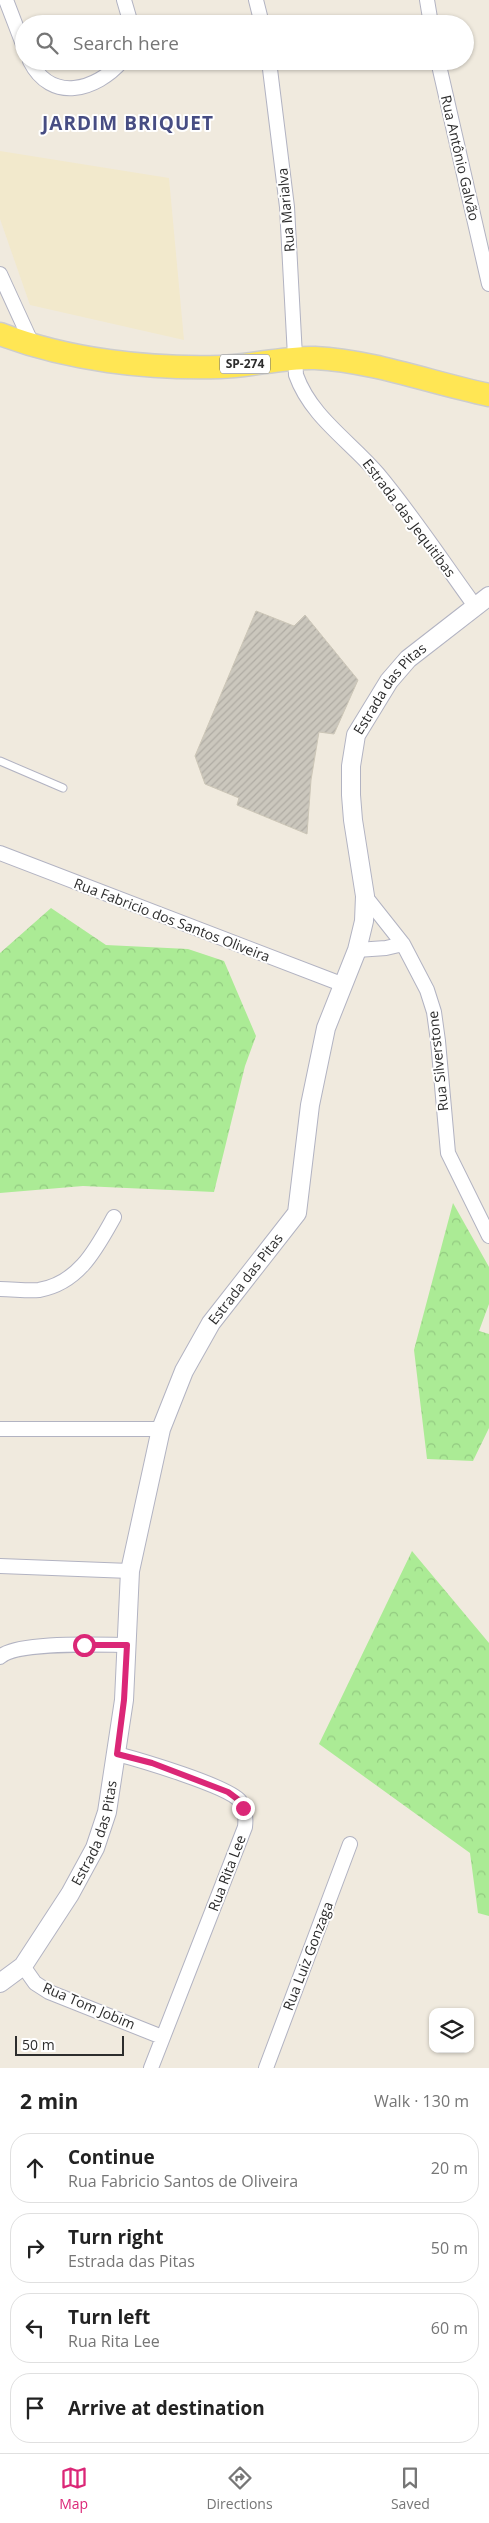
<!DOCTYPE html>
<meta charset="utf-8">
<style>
:root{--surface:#fff;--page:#f6f6f6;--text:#222;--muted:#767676;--line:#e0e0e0;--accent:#db2777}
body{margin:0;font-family:"Open Sans",sans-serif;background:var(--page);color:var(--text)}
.controls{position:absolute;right:15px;bottom:15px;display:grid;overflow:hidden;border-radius:10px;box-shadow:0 1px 4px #0004}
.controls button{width:45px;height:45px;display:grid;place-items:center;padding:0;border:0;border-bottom:1px solid var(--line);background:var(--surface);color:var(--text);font:25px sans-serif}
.scale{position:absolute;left:15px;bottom:12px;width:109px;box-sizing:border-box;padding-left:5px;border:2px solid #2d2d2d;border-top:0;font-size:14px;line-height:18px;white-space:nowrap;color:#2d2d2d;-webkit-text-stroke:4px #fff;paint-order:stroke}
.stop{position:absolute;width:15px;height:15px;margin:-11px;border:4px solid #db2777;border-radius:50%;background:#fff}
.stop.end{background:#db2777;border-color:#fff;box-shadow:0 1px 5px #0008}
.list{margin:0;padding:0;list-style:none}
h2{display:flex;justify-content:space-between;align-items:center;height:65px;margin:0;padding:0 20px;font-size:21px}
h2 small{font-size:16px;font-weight:400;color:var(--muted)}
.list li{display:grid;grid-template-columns:32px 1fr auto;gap:15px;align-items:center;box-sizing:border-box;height:70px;margin:0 10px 10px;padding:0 10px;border:1px solid var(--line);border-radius:20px}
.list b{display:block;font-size:19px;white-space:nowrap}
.list p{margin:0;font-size:16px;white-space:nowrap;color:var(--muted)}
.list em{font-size:16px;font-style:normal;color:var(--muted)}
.icon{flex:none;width:28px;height:28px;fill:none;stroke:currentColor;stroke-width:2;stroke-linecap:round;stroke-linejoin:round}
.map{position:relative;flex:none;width:489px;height:2068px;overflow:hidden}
.search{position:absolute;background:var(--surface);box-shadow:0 1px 4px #0004;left:15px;right:15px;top:15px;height:55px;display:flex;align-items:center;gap:12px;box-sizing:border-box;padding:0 18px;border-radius:28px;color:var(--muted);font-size:19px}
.sheet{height:385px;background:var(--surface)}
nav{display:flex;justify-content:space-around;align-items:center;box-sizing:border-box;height:70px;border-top:1px solid var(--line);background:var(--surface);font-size:14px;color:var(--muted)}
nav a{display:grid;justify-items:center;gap:2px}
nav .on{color:var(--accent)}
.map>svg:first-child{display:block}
.education{fill:#f2e9cc}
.forest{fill:url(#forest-crowns)}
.building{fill:url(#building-hatch);stroke:#ccc6b7}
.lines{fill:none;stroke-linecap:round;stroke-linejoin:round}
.service-casing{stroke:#b2b3c2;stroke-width:9}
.minor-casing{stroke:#b2b3c2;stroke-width:16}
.tertiary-casing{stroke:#b2b3c2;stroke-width:20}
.primary-casing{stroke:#cdcdcd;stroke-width:25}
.service{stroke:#fff;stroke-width:7}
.minor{stroke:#fff;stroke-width:14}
.tertiary{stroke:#fff;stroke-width:18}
.primary{stroke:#ffe654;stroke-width:22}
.route{stroke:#db2777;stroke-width:6}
.labels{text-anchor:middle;stroke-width:4;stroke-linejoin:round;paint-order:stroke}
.shield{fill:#fff;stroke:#6c6c6c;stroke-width:1}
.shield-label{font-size:12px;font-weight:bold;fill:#2d2d2d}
.street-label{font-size:14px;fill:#2d2d2d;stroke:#fff}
.district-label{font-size:19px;font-weight:bold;letter-spacing:1px;fill:#474d83;stroke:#fff}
</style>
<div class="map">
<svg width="489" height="2068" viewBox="0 0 489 2068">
<defs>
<pattern id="forest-crowns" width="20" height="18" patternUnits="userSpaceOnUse" patternTransform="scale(1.25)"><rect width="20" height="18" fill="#abeb95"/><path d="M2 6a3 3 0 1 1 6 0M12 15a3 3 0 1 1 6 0" fill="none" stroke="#93ca81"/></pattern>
<pattern id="building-hatch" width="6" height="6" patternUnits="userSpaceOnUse" patternTransform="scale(1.25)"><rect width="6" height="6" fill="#cbc7bd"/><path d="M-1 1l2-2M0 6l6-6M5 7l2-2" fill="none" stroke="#afaba3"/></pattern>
</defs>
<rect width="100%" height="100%" fill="#f0eade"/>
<path class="education" d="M 0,151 L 169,178 L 184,340 L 30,305 L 0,219 Z"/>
<path class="forest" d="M 51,908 L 106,945 L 188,949 L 224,961 L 256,1036 L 245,1066 L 214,1192 L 83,1186 L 0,1193 L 0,953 Z
M 453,1203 L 489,1267 L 489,1304 L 479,1331 L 489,1334 L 489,1428 L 473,1461 L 427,1459 L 414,1350 Z
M 412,1551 L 489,1643 L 489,1916 L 478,1913 L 470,1853 L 319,1744 Z"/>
<path class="building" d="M 256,611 L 294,626 L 305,615 L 358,680 L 334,734 L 319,732 L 311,780 L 307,834 L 237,805 L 239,798 L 205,784 L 195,756 Z"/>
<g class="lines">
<g class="service-casing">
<path id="service" d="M 0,761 L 63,788"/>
</g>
<g class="minor-casing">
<path id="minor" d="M 6,0 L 24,47
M 124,0 L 131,24
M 256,0 L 262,24
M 427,0 L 431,24
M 30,61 C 51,103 96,91 122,61
M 269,61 L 287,207 L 296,375 C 311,417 350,441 378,474 C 413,516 443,562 475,606
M 438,61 L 489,284
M 0,274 L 33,346
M 0,853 L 344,985
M 365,896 L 403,944 L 427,990 L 434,1012 L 438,1041 L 448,1153 L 489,1236
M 357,950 L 386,948 L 403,944
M 0,1289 C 13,1289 27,1291 39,1290 C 79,1283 96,1249 114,1217
M 0,1429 L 161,1429
M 0,1566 L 130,1571
M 0,1657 C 17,1641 101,1645 127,1645
M 117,1754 C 140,1760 228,1786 240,1801 C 246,1809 246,1818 245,1827 L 151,2068
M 23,1966 L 35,1983 L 49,1992 L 162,2037
M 266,2068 L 350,1844"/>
</g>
<g class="tertiary-casing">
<g id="tertiary">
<path id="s1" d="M 0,1983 L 23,1966 L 70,1894 L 95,1848 L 107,1812 L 124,1700 L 130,1571 L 161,1429 L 184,1371 L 211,1323 L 297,1213 L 310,1105 L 326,1028 L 357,950 L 364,921 L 365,896 L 353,820 L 351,795 L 351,766 L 356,735 L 389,681 L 408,659 L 489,596"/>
</g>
</g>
<g class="primary-casing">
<path id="primary" d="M 0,334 C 68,360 148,369 220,367 C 252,366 283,357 315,358 C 374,361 431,383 489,395"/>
</g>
<use href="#service" class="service"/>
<use href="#minor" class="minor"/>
<use href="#tertiary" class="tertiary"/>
<use href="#primary" class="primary"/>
</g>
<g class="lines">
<path class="route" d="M 84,1645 L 127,1645 L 124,1700 L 117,1754 L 152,1763 L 228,1792 L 240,1801 L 243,1808"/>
</g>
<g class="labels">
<rect class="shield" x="220" y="354.5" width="50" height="19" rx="4"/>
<g class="shield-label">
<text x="245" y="368">SP-274</text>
</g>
<g class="street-label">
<text transform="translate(460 158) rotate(77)" y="5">Rua Antônio Galvão</text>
<text transform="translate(286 210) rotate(-95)" y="5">Rua Marialva</text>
<text transform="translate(409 518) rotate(53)" y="5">Estrada das Jequitibas</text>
<text dy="5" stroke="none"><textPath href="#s1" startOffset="1396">Estrada das Pitas</textPath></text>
<text transform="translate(172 920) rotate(21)" y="5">Rua Fabricio dos Santos Oliveira</text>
<text transform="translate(438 1061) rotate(-96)" y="5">Rua Silverstone</text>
<text dy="5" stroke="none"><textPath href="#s1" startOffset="766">Estrada das Pitas</textPath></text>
<text dy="5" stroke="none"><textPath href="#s1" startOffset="181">Estrada das Pitas</textPath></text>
<text transform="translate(227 1873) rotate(-69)" y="5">Rua Rita Lee</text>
<text transform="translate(308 1956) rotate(-69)" y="5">Rua Luiz Gonzaga</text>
<text transform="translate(89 2006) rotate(23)" y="5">Rua Tom Jobim</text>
</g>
<g class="district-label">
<text x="128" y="130">JARDIM BRIQUET</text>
</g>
</g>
</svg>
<div class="controls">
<button><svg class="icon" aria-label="layers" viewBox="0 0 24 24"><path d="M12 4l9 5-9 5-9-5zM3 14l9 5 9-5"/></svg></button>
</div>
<div class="scale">50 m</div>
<div class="stop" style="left:84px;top:1645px"></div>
<div class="stop end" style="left:243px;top:1808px"></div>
<div class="search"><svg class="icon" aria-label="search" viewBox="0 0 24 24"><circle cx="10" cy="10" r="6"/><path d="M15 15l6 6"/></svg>Search here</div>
</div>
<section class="sheet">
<h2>2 min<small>Walk · 130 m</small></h2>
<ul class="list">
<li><svg class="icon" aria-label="ahead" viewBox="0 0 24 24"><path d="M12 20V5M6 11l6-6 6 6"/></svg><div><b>Continue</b><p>Rua Fabricio Santos de Oliveira</p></div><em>20 m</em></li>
<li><svg class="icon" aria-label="right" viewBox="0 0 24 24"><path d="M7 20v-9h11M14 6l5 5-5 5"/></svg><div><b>Turn right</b><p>Estrada das Pitas</p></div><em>50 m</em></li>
<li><svg class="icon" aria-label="left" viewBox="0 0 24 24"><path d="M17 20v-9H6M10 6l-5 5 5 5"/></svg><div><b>Turn left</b><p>Rua Rita Lee</p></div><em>60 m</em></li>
<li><svg class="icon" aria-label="arrive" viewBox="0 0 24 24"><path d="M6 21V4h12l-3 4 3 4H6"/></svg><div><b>Arrive at destination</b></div></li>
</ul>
</section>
<nav>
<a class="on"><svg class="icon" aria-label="map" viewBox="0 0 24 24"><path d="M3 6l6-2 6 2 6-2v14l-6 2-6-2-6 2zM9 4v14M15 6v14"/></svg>Map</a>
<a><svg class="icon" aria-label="directions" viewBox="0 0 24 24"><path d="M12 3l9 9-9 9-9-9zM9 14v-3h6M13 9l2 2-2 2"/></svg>Directions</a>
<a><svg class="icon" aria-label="saved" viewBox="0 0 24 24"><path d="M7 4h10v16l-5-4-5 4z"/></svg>Saved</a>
</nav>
